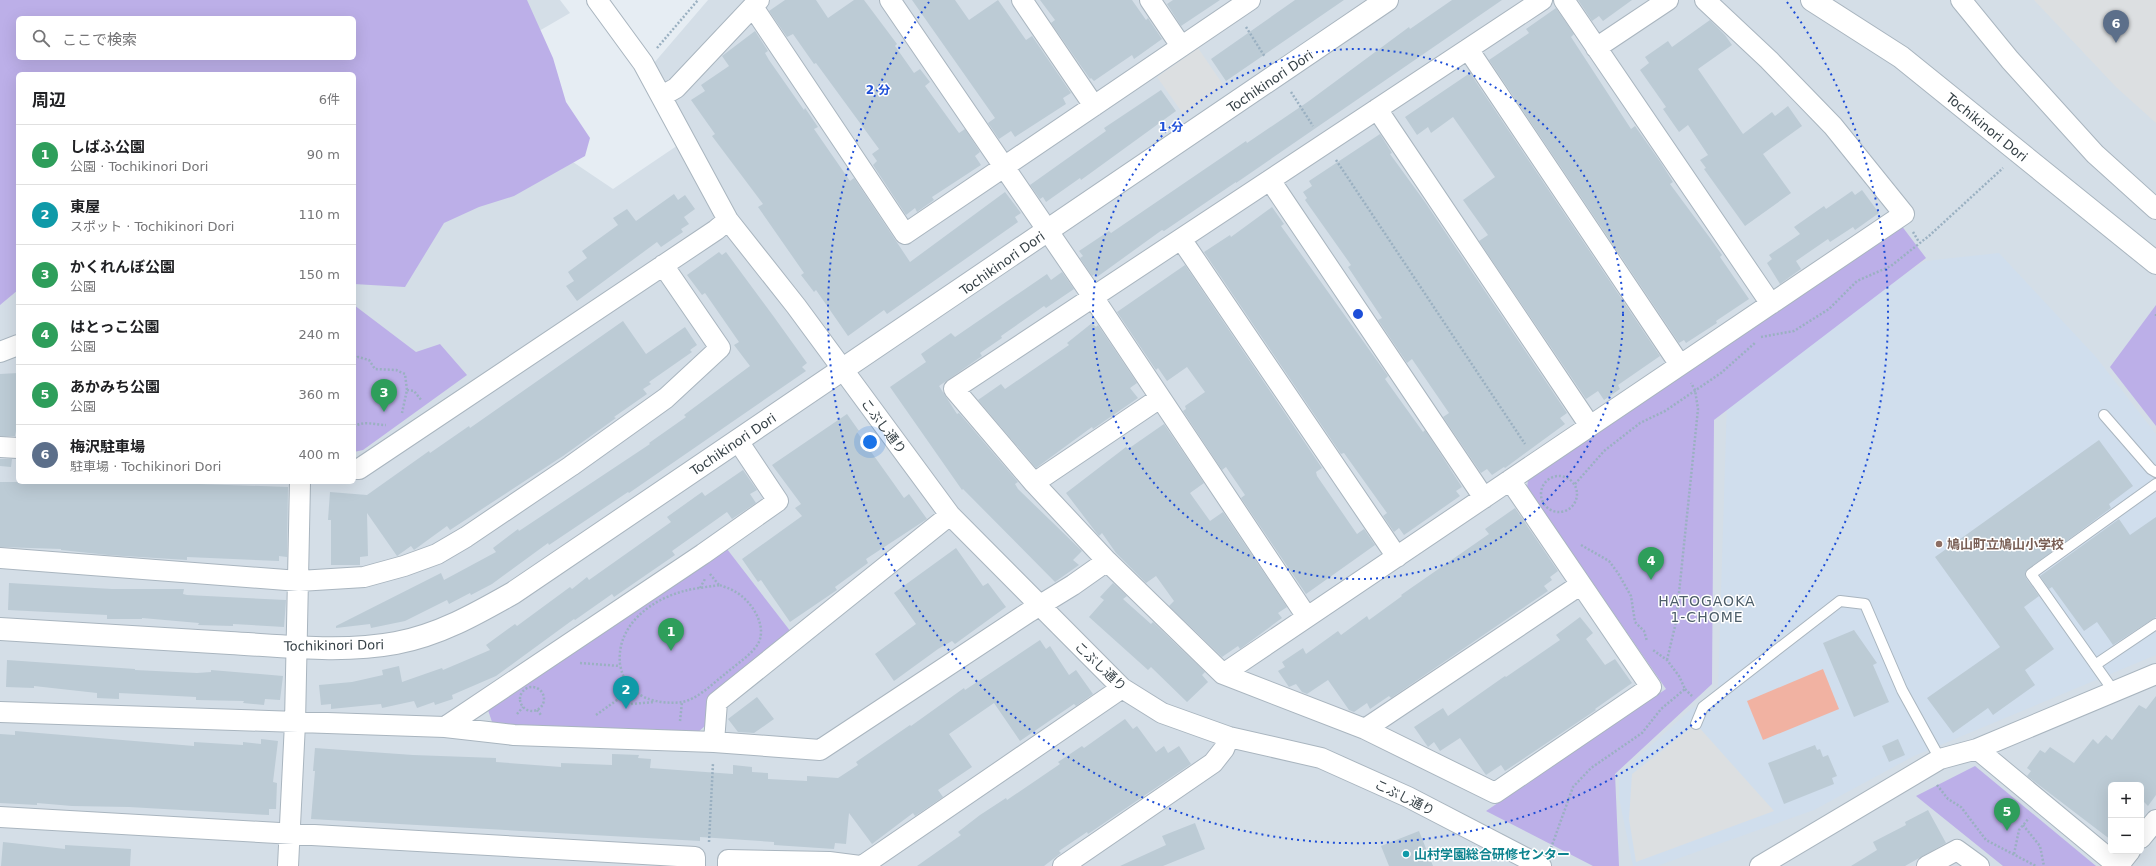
<!DOCTYPE html>
<html lang="ja">
<meta charset="utf-8">
<style>
:root{--surface:#fff;--page:#f2f2f2;--text:#202124;--muted:#757577;--line:#e0e0e0;--accent:#b45309}
body{margin:0;font-family:"DejaVu Sans","Noto Sans JP",sans-serif;background:var(--page);color:var(--text)}
.controls{position:absolute;right:12px;bottom:12px;display:grid;overflow:hidden;border-radius:6px;box-shadow:0 4px 16px #0002}
.controls button{width:36px;height:36px;display:grid;place-items:center;padding:0;border:0;border-bottom:1px solid var(--line);background:var(--surface);color:var(--text);font:20px sans-serif}
.you{position:absolute;left:870px;top:442px;width:14px;height:14px;margin:-10px;border:3px solid #fff;border-radius:50%;background:#1a73e8;box-shadow:0 0 0 6px #1a73e833}
.badge{display:grid;place-items:center;width:26px;height:26px;border-radius:50%;background:var(--accent);color:#fff;font-size:13px;font-weight:700}
.pin{position:absolute;translate:-50% -33px;filter:drop-shadow(0 1px 2px #0008)}
.pin::after{content:'';position:absolute;top:21px;width:14px;height:12px;background:inherit;clip-path:polygon(0 0,100% 0,50% 100%)}
.list{margin:0;padding:0;list-style:none}
h2{display:flex;justify-content:space-between;align-items:center;height:52px;margin:0;padding:0 16px;font-size:17px}
h2 small{font-size:13px;font-weight:400;color:var(--muted)}
.list li{display:grid;grid-template-columns:26px 1fr auto;gap:12px;align-items:center;box-sizing:border-box;height:60px;padding:0 16px;border-top:1px solid var(--line)}
.list b{display:block;font-size:15px;white-space:nowrap}
.list p{margin:0;font-size:13px;white-space:nowrap;color:var(--muted)}
.list em{font-size:13px;font-style:normal;color:var(--muted)}
.icon{flex:none;width:22px;height:22px;fill:none;stroke:currentColor;stroke-width:2;stroke-linecap:round;stroke-linejoin:round}
.map{position:relative;flex:none;width:2156px;height:866px;overflow:hidden}
.search{position:absolute;background:var(--surface);box-shadow:0 4px 16px #0002;left:16px;top:16px;width:340px;height:44px;display:flex;align-items:center;gap:10px;box-sizing:border-box;padding:0 14px;border-radius:6px;color:var(--muted);font-size:15px}
.panel{position:absolute;background:var(--surface);box-shadow:0 4px 16px #0002;left:16px;top:72px;width:340px;height:412px;border-radius:6px}
.map>svg:first-child{display:block}
.residential{fill:#d4dee7;fill-rule:evenodd}
.education{fill:#d0deed}
.green{fill:#bcafe8;fill-rule:evenodd}
.parking{fill:#dcdfe1}
.water{fill:#f1b2a2}
.building{fill:#bccbd5}
.lines{fill:none;stroke-linecap:round;stroke-linejoin:round}
.service-casing{stroke:#a9b5bf;stroke-width:12}
.minor-casing{stroke:#a9b5bf;stroke-width:22}
.tertiary-casing{stroke:#a9b5bf;stroke-width:24}
.path{stroke:#9ab0c1;stroke-width:2.5;stroke-dasharray:2 2;stroke-linecap:butt}
.service{stroke:#fff;stroke-width:10}
.minor{stroke:#fff;stroke-width:20}
.tertiary{stroke:#fff;stroke-width:22}
.ring{fill:none;stroke:#1d4ed8;stroke-width:2;stroke-dasharray:2 4}
.education-dot{fill:#8d6e63;stroke:#fff;stroke-width:1.5}
.culture-dot{fill:#0f9aa8;stroke:#fff;stroke-width:1.5}
.labels{text-anchor:middle;stroke-width:3;stroke-linejoin:round;paint-order:stroke}
.street-label{font-size:13px;fill:#354046;stroke:#fff}
.education-label{font-size:13px;font-weight:bold;fill:#785e54;stroke:#fff;text-anchor:start}
.culture-label{font-size:13px;font-weight:bold;fill:#0d838f;stroke:#fff;text-anchor:start}
.neighbourhood-label{font-size:14px;letter-spacing:1px;fill:#4d5e69;stroke:#fff}
.centre{fill:#1d4ed8;stroke:#fff;stroke-width:2}
.ring-label{font-size:12px;text-anchor:middle;font-weight:bold;fill:#1d4ed8;stroke:#fff;stroke-width:3;stroke-linejoin:round;paint-order:stroke}
</style>
<div class="map">
<svg width="2156" height="866" viewBox="0 0 2156 866">
<rect width="100%" height="100%" fill="#e6edf3"/>
<path class="residential" d="M 0,0 L 560,0 L 570,13 L 453,81 L 613,189 L 690,137 L 654,63 L 708,0 L 2156,0 L 2156,866 L 0,866 ZM 18,18 L 354,18 L 354,58 L 18,58 ZM 18,74 L 354,74 L 354,482 L 18,482 ZM 2111,785 L 2141,785 L 2141,851 L 2111,851 Z"/>
<path class="education" d="M 1999,253 L 2096,357 L 2156,434 L 2156,655 L 1914,756 L 1814,810 L 1657,866 L 1633,866 L 1619,798 L 1619,775 L 1688,712 L 1718,690 L 1727,400 L 1732,390 L 1925,261 Z"/>
<path class="green" d="M 0,0 L 527,0 L 553,58 L 566,102 L 590,138 L 585,156 L 514,196 L 479,207 L 444,223 L 405,287 L 354,284 L 354,74 L 18,74 L 18,290 L 0,305 ZM 18,18 L 354,18 L 354,58 L 18,58 Z
M 1901,225 L 1926,258 L 1714,420 L 1712,684 L 1615,774 L 1619,866 L 1593,866 L 1486,811 L 1666,689 L 1527,488 L 1528,480 Z
M 354,305 L 416,352 L 440,344 L 467,375 L 363,450 L 354,452 Z
M 2156,305 L 2156,426 L 2110,367 Z
M 727,549 L 791,632 L 708,697 L 706,725 L 696,734 L 493,725 L 488,710 Z
M 1975,766 L 2096,866 L 2003,866 L 1916,796 Z"/>
<path class="parking" d="M 2034,0 L 2156,0 L 2156,123 L 2116,87 Z
M 1198,48 L 1224,86 L 1184,115 L 1157,77 Z
M 1696,724 L 1774,811 L 1636,862 L 1629,819 L 1632,774 Z"/>
<path class="water" d="M 1823,669 L 1839,709 L 1763,740 L 1747,701 Z"/>
<path class="building" d="M 785,0 L 816,0 L 828,18 L 854,0 L 864,0 L 897,44 L 895,46 L 914,73 L 920,69 L 930,82 L 925,86 L 959,133 L 965,129 L 980,152 L 975,156 L 981,165 L 932,197 L 934,200 L 917,212 L 915,208 L 906,215 L 873,165 L 877,161 L 872,154 L 879,149 L 816,63 L 814,64 L 793,34 L 787,37 L 769,11 Z
M 912,0 L 955,0 L 969,20 L 998,0 L 1026,40 L 1032,36 L 1071,93 L 1063,98 L 1066,104 L 1015,137 L 1011,131 L 999,139 L 988,123 L 995,118 Z
M 1040,0 L 1132,0 L 1146,20 L 1148,18 L 1162,39 L 1134,59 L 1132,55 L 1094,81 L 1091,78 L 1090,79 L 1051,23 L 1055,20 Z
M 1173,0 L 1220,0 L 1181,26 L 1167,4 Z
M 1295,0 L 1344,0 L 1226,81 L 1211,59 Z
M 1452,0 L 1502,0 L 1236,183 L 1236,182 L 1164,231 L 1162,230 L 1097,277 L 1095,274 L 1092,276 L 1080,258 L 1083,256 L 1079,251 L 1109,231 L 1111,233 L 1246,141 L 1247,143 L 1309,101 L 1409,27 L 1410,29 Z
M 1578,0 L 1632,0 L 1603,21 L 1599,16 L 1592,21 Z
M 1556,8 L 1574,34 L 1571,37 L 1631,129 L 1635,126 L 1661,163 L 1673,182 L 1670,184 L 1710,238 L 1722,255 L 1720,257 L 1749,299 L 1716,321 L 1717,323 L 1686,343 L 1684,340 L 1679,343 L 1489,60 L 1529,33 L 1526,29 Z
M 1710,20 L 1725,35 L 1732,45 L 1698,69 L 1743,134 L 1772,112 L 1775,116 L 1788,106 L 1802,126 L 1763,154 L 1791,193 L 1745,226 L 1704,169 L 1706,168 L 1700,160 L 1708,155 L 1688,125 L 1679,132 L 1663,109 L 1666,107 L 1640,70 L 1649,63 L 1645,57 L 1668,41 L 1672,47 Z
M 755,31 L 768,51 L 765,53 L 769,60 L 804,110 L 805,108 L 818,127 L 814,129 L 850,181 L 854,178 L 910,262 L 1005,192 L 1021,213 L 1015,217 L 1018,222 L 887,314 L 884,310 L 848,336 L 816,290 L 814,292 L 801,275 L 804,273 L 758,207 L 763,204 L 712,136 L 715,134 L 691,100 L 705,91 L 701,85 L 729,66 L 722,56 Z
M 1470,73 L 1660,356 L 1618,385 L 1620,389 L 1604,400 L 1598,391 L 1586,399 L 1479,241 L 1488,235 L 1463,200 L 1495,177 L 1453,117 L 1431,133 L 1428,127 L 1417,135 L 1405,117 Z
M 1161,90 L 1176,111 L 1081,180 L 1080,178 L 1046,202 L 1043,197 L 1040,199 L 1030,185 L 1106,131 L 1104,128 Z
M 1380,134 L 1392,153 L 1390,154 L 1425,202 L 1567,413 L 1560,418 L 1565,424 L 1505,468 L 1504,467 L 1492,475 L 1487,469 L 1481,473 L 1443,417 L 1449,413 L 1412,359 L 1407,363 L 1378,320 L 1382,318 L 1348,267 L 1351,265 L 1305,200 L 1307,198 L 1303,192 L 1312,186 L 1309,181 Z
M 1862,190 L 1879,213 L 1855,230 L 1853,227 L 1830,242 L 1828,239 L 1796,261 L 1801,269 L 1780,284 L 1767,263 L 1772,259 L 1769,255 L 1800,234 L 1794,227 L 1824,206 L 1826,209 L 1852,191 L 1855,195 Z
M 674,194 L 678,200 L 685,195 L 695,209 L 684,217 L 689,224 L 681,229 L 683,232 L 661,247 L 657,242 L 577,301 L 566,286 L 574,281 L 568,272 L 587,258 L 582,251 L 618,225 L 613,218 L 627,209 L 636,221 Z
M 1272,207 L 1284,224 L 1281,226 L 1388,376 L 1385,379 L 1423,432 L 1425,430 L 1462,487 L 1456,491 L 1460,496 L 1404,535 L 1399,528 L 1394,532 L 1383,516 L 1387,513 L 1344,453 L 1341,454 L 1204,252 L 1230,235 L 1231,237 Z
M 719,252 L 722,255 L 726,252 L 774,317 L 807,363 L 802,367 L 806,371 L 629,493 L 628,492 L 549,545 L 548,543 L 492,584 L 471,595 L 470,593 L 449,604 L 447,600 L 405,621 L 371,628 L 370,624 L 336,628 L 336,626 L 441,573 L 444,580 L 496,552 L 493,548 L 518,529 L 519,531 L 650,444 L 649,443 L 686,417 L 684,415 L 750,366 L 734,345 L 739,342 L 705,293 L 702,295 L 687,275 Z
M 1185,265 L 1322,468 L 1316,472 L 1317,476 L 1357,534 L 1364,529 L 1375,545 L 1306,594 L 1241,498 L 1245,495 L 1226,467 L 1222,470 L 1183,411 L 1186,409 L 1185,406 L 1205,392 L 1187,367 L 1167,381 L 1158,368 L 1156,370 L 1117,312 Z
M 1062,272 L 1074,289 L 1046,308 L 1044,306 L 1001,336 L 1002,338 L 980,353 L 982,356 L 939,386 L 957,414 L 959,413 L 1018,482 L 1015,484 L 1018,489 L 1082,551 L 1073,560 L 1079,565 L 1055,582 L 963,489 L 962,490 L 890,387 L 926,362 L 921,354 L 951,333 L 955,337 L 1047,274 L 1051,280 Z
M 623,321 L 646,354 L 685,327 L 697,345 L 690,350 L 692,352 L 649,382 L 651,384 L 643,389 L 647,394 L 614,417 L 616,418 L 563,456 L 450,530 L 447,526 L 414,550 L 411,546 L 397,556 L 367,513 L 368,556 L 360,557 L 360,565 L 331,565 L 331,520 L 328,520 L 330,492 L 367,495 L 429,451 L 430,453 L 469,426 L 470,428 Z
M 1092,323 L 1096,327 L 1098,325 L 1137,383 L 1130,388 L 1138,398 L 1093,429 L 1092,427 L 1036,468 L 978,400 L 1001,384 L 1005,389 L 1069,345 L 1067,343 Z
M 18,373 L 18,431 L 16,431 L 15,436 L 0,436 L 0,374 Z
M 847,414 L 859,431 L 857,432 L 904,498 L 909,494 L 927,519 L 866,559 L 868,563 L 835,587 L 837,590 L 790,622 L 761,580 L 758,582 L 742,559 L 802,516 L 795,508 L 801,504 L 772,465 Z
M 1164,424 L 1204,483 L 1190,493 L 1210,521 L 1223,512 L 1287,607 L 1278,613 L 1282,618 L 1240,649 L 1238,646 L 1222,657 L 1169,606 L 1174,601 L 1156,576 L 1146,583 L 1116,553 L 1102,533 L 1099,536 L 1095,531 L 1066,493 L 1126,447 L 1128,449 Z
M 2099,440 L 2133,486 L 2109,504 L 2111,508 L 2025,572 L 2026,578 L 2039,596 L 2024,607 L 2054,649 L 2025,670 L 2035,685 L 1993,715 L 1988,708 L 1953,733 L 1927,698 L 2000,647 L 1935,557 Z
M 0,459 L 12,459 L 11,467 L 0,466 Z
M 743,470 L 757,490 L 750,494 L 756,503 L 732,519 L 727,512 L 672,551 L 675,555 L 614,597 L 612,594 L 575,620 L 574,619 L 496,676 L 452,695 L 453,699 L 435,705 L 434,702 L 417,708 L 414,701 L 382,708 L 381,704 L 331,709 L 331,704 L 321,705 L 319,685 L 352,682 L 383,675 L 382,670 L 399,666 L 402,682 L 442,668 L 443,670 L 490,650 L 486,645 L 515,624 L 517,626 L 570,587 L 572,589 L 587,577 L 589,580 L 671,522 L 667,517 L 702,492 L 705,496 Z
M 0,482 L 144,482 L 288,487 L 287,557 L 279,556 L 279,561 L 187,557 L 187,560 L 108,555 L 61,550 L 61,549 L 0,547 Z
M 1515,508 L 1558,571 L 1550,577 L 1552,580 L 1544,586 L 1548,591 L 1391,698 L 1389,696 L 1370,709 L 1367,703 L 1354,712 L 1349,710 L 1328,680 L 1307,694 L 1302,692 L 1296,684 L 1289,687 L 1278,671 L 1285,667 L 1282,662 L 1303,648 L 1306,654 L 1338,631 L 1341,635 L 1367,616 L 1369,620 L 1402,596 L 1401,595 L 1489,534 L 1485,529 Z
M 2156,517 L 2156,617 L 2113,645 L 2097,622 L 2084,631 L 2052,587 L 2049,589 L 2040,576 L 2119,519 L 2130,535 Z
M 956,548 L 983,586 L 988,583 L 1006,607 L 955,644 L 952,641 L 938,649 L 894,681 L 875,654 L 916,624 L 894,593 Z
M 9,583 L 112,589 L 184,589 L 183,594 L 187,595 L 286,600 L 284,627 L 233,624 L 233,626 L 198,625 L 199,623 L 142,618 L 142,619 L 107,619 L 107,615 L 8,610 Z
M 1113,583 L 1127,596 L 1123,599 L 1151,624 L 1153,622 L 1205,672 L 1202,675 L 1208,682 L 1187,702 L 1151,667 L 1148,670 L 1089,617 L 1104,600 L 1100,597 Z
M 1580,617 L 1593,633 L 1586,639 L 1605,665 L 1615,659 L 1632,683 L 1595,709 L 1596,710 L 1505,771 L 1501,765 L 1486,775 L 1460,738 L 1440,751 L 1434,742 L 1428,747 L 1414,727 L 1443,708 L 1448,716 L 1505,676 L 1506,677 L 1560,640 L 1556,635 Z
M 1854,630 L 1877,663 L 1873,665 L 1889,702 L 1854,717 L 1823,643 Z
M 1040,640 L 1046,649 L 1050,646 L 1069,675 L 1076,670 L 1093,694 L 1076,706 L 1074,704 L 1020,741 L 994,703 L 949,734 L 972,767 L 938,790 L 943,797 L 915,816 L 913,813 L 872,844 L 849,813 L 846,844 L 835,843 L 834,849 L 774,845 L 774,842 L 700,837 L 700,841 L 311,819 L 315,771 L 313,771 L 315,748 L 413,755 L 496,758 L 496,762 L 561,767 L 561,763 L 612,765 L 612,754 L 639,755 L 638,758 L 651,759 L 650,768 L 733,774 L 733,765 L 752,767 L 752,772 L 768,773 L 768,779 L 807,781 L 807,776 L 838,778 L 858,765 L 856,762 L 910,725 L 911,726 L 964,688 L 965,690 Z
M 7,660 L 135,669 L 135,670 L 197,673 L 211,672 L 211,670 L 283,676 L 280,700 L 265,699 L 264,705 L 243,703 L 244,701 L 196,700 L 196,697 L 119,693 L 119,699 L 97,698 L 97,693 L 34,686 L 34,688 L 6,687 Z
M 2156,696 L 2156,795 L 2148,806 L 2144,802 L 2141,806 L 2141,785 L 2111,785 L 2111,840 L 2027,776 L 2031,771 L 2027,768 L 2040,750 L 2045,753 L 2050,747 L 2074,763 L 2093,739 L 2098,744 L 2106,735 L 2112,740 L 2139,705 L 2146,709 Z
M 757,697 L 774,719 L 754,733 L 738,732 L 728,719 Z
M 1125,719 L 1133,729 L 1137,726 L 1156,752 L 1164,746 L 1168,753 L 1179,746 L 1191,764 L 1088,834 L 1087,832 L 1059,851 L 1061,853 L 1044,866 L 917,866 L 961,835 L 958,832 L 980,815 L 1006,798 L 1007,800 L 1060,764 L 1058,762 L 1082,746 L 1084,748 Z
M 15,731 L 194,746 L 194,742 L 243,745 L 243,742 L 261,744 L 261,739 L 278,741 L 273,782 L 277,783 L 276,809 L 269,809 L 269,815 L 129,807 L 72,806 L 37,803 L 37,805 L 0,803 L 0,734 L 15,735 Z
M 1898,739 L 1905,755 L 1889,762 L 1882,746 Z
M 1815,745 L 1817,750 L 1820,749 L 1823,757 L 1828,755 L 1837,776 L 1832,778 L 1834,784 L 1784,804 L 1768,763 Z
M 1928,810 L 1946,843 L 1905,866 L 1851,866 L 1877,850 L 1873,842 L 1906,825 L 1905,822 Z
M 1195,823 L 1205,849 L 1163,866 L 1120,866 L 1166,845 L 1162,836 Z
M 1419,831 L 1433,866 L 1389,866 L 1381,846 Z
M 3,842 L 65,849 L 65,845 L 131,849 L 130,866 L 1,866 Z"/>
<g class="lines">
<g class="service-casing">
<path id="service" d="M 2104,415 L 2151,469 L 2156,472
M 2095,665 L 2156,624
M 2115,693 L 2031,574 L 2156,484
M 1696,724 L 1703,707 L 1840,601 L 1865,604 L 1902,690 L 1940,759"/>
</g>
<g class="minor-casing">
<path id="minor" d="M 597,0 L 643,63 L 728,220 L 796,306 L 950,515 L 1122,688 L 1162,713 L 1229,737 L 1321,758 L 1408,797 L 1541,866
M 890,0 L 1093,297 L 1307,617
M 1022,0 L 1094,106
M 1150,0 L 1181,46
M 1564,0 L 1771,304
M 1961,0 L 2010,60 L 2095,154 L 2156,209
M 753,7 L 905,234 L 1250,0
M 1596,48 L 1668,0
M 1468,49 L 1680,365
M 662,96 L 676,88 L 759,0
M 1377,109 L 1590,426
M 1270,180 L 1484,498
M 1181,239 L 1397,557
M 0,352 L 18,345
M 0,447 L 18,448
M 354,469 L 359,469 L 716,230 L 728,220
M 1510,480 L 1651,687 L 1495,793 L 1365,729 L 1223,674 L 1107,561 L 1034,483 L 954,389 L 1542,0
M 1034,483 L 1160,398
M 0,558 L 299,581 L 364,577 L 404,566 L 437,554 L 466,537 L 571,466 L 666,398 L 720,348 L 663,265
M 1223,674 L 1904,214 L 1833,126 L 1769,60 L 1705,0
M 0,712 L 445,727 L 514,735 L 714,742 L 820,750 L 1029,612 L 1073,585 L 1107,561
M 445,727 L 703,554 L 778,501 L 738,441
M 1365,729 L 1580,585
M 714,742 L 717,702 L 950,515
M 1977,749 L 2118,866
M 0,817 L 695,857 L 695,866
M 2141,838 L 2156,820
M 288,866 L 295,723 L 300,482
M 728,866 L 728,860 L 829,862 L 860,866
M 862,866 L 1122,688
M 1063,866 L 1213,763 L 1224,749 L 1229,737
M 1760,866 L 1940,759 L 1977,749 L 2156,674
M 1927,866 L 1957,850 L 1979,866
M 2118,866 L 2130,851"/>
</g>
<g class="tertiary-casing">
<path id="tertiary" d="M 1812,0 L 1901,57 L 2156,263
M 0,629 C 77,634 153,638 230,643 C 284,646 343,653 396,643 C 439,635 476,614 513,593 L 1387,0"/>
</g>
<path class="path" d="M 1246,27 L 1265,57
M 657,48 L 698,0
M 1291,92 L 1313,126
M 1336,160 L 1525,444
M 1913,232 L 1919,242
M 2156,314 L 2156,317
M 1761,337 L 1794,331 L 1829,309 L 1857,281 L 1891,266 L 1930,235 L 2003,168
M 354,360 L 358,357 L 369,360 L 375,369 L 396,370 L 405,374 L 407,390 L 402,413
M 407,390 L 414,391 L 422,401
M 354,401 L 354,421
M 354,427 C 363,420 375,425 386,425
M1541 494a18 18 0 1 1 36 0a18 18 0 1 1-36 0Z
M 1575,484 L 1604,451 L 1640,423 L 1665,411 L 1721,373 L 1756,342
M 1581,545 L 1609,561 L 1618,573 L 1631,596 L 1635,622 L 1644,631 L 1647,641
M 710,574 L 719,585
M 720,585 C 724,587 729,588 734,591 C 752,600 771,630 755,648 C 747,658 734,666 725,674 C 712,684 698,699 682,702 C 671,704 656,702 646,698 C 631,691 623,681 620,664 C 616,626 650,600 684,591 C 695,588 708,587 720,585 Z
M 700,588 L 705,579
M 1667,660 L 1676,622 L 1698,409 L 1695,390 L 1691,383
M 580,663 L 620,666
M520 699a12 12 0 1 1 24 0a12 12 0 1 1-24 0Z
M 1685,689 L 1692,696
M 631,704 L 655,702
M 537,710 L 541,715
M 517,714 L 523,707
M 596,715 L 631,690
M 680,721 L 682,702
M 1937,785 L 1948,799 L 1961,807 L 1986,840 L 2036,866
M 2023,825 L 2040,846 L 2044,866
M 709,842 L 713,763
M 1551,848 L 1573,787 L 1591,768 L 1642,733 L 1661,709 L 1685,689 L 1679,676 L 1667,660 L 1653,650
M 2014,854 L 2019,830 L 2029,818"/>
<use href="#service" class="service"/>
<use href="#minor" class="minor"/>
<use href="#tertiary" class="tertiary"/>
</g>
<g class="ring">
<circle cx="1358" cy="314" r="265"/>
<path d="M1787 2A530 530 0 1 1 929 2"/>
</g>
<circle class="education-dot" cx="1939" cy="544" r="4"/>
<circle class="culture-dot" cx="1406" cy="854" r="4"/>
<g class="labels">
<g class="street-label">
<text transform="translate(1270 81) rotate(-34)" y="5">Tochikinori Dori</text>
<text transform="translate(1987 127) rotate(39)" y="5">Tochikinori Dori</text>
<text transform="translate(1002 263) rotate(-35)" y="5">Tochikinori Dori</text>
<text transform="translate(884 426) rotate(53)" y="5">こぶし通り</text>
<text transform="translate(733 444) rotate(-34)" y="5">Tochikinori Dori</text>
<text transform="translate(334 645) rotate(-1)" y="5">Tochikinori Dori</text>
<text transform="translate(1101 666) rotate(43)" y="5">こぶし通り</text>
<text transform="translate(1405 797) rotate(26)" y="5">こぶし通り</text>
</g>
<g class="education-label">
<text x="1947" y="549">鳩山町立鳩山小学校</text>
</g>
<g class="culture-label">
<text x="1414" y="859">山村学園総合研修センター</text>
</g>
<g class="neighbourhood-label">
<text x="1707" y="606">HATOGAOKA<tspan x="1707" dy="16">1-CHOME</tspan></text>
</g>
</g>
<circle cx="1358" cy="314" r="6" class="centre"/>
<g class="ring-label">
<text x="878" y="94">2 分</text>
<text x="1171" y="131">1 分</text>
</g>
</svg>
<div class="controls">
<button>+</button>
<button>−</button>
</div>
<div class="you"></div>
<div class="pin badge" style="left:671px;top:651px;background:#2e9e5b">1</div>
<div class="pin badge" style="left:626px;top:709px;background:#0f9aa8">2</div>
<div class="pin badge" style="left:384px;top:412px;background:#2e9e5b">3</div>
<div class="pin badge" style="left:1651px;top:580px;background:#2e9e5b">4</div>
<div class="pin badge" style="left:2007px;top:831px;background:#2e9e5b">5</div>
<div class="pin badge" style="left:2116px;top:43px;background:#5c6f8a">6</div>
<div class="search"><svg class="icon" aria-label="search" viewBox="0 0 24 24"><circle cx="10" cy="10" r="6"/><path d="M15 15l6 6"/></svg>ここで検索</div>
<section class="panel">
<h2>周辺<small>6件</small></h2>
<ul class="list">
<li><span class="badge" style="background:#2e9e5b">1</span><div><b>しばふ公園</b><p>公園 · Tochikinori Dori</p></div><em>90 m</em></li>
<li><span class="badge" style="background:#0f9aa8">2</span><div><b>東屋</b><p>スポット · Tochikinori Dori</p></div><em>110 m</em></li>
<li><span class="badge" style="background:#2e9e5b">3</span><div><b>かくれんぼ公園</b><p>公園</p></div><em>150 m</em></li>
<li><span class="badge" style="background:#2e9e5b">4</span><div><b>はとっこ公園</b><p>公園</p></div><em>240 m</em></li>
<li><span class="badge" style="background:#2e9e5b">5</span><div><b>あかみち公園</b><p>公園</p></div><em>360 m</em></li>
<li><span class="badge" style="background:#5c6f8a">6</span><div><b>梅沢駐車場</b><p>駐車場 · Tochikinori Dori</p></div><em>400 m</em></li>
</ul>
</section>
</div>
